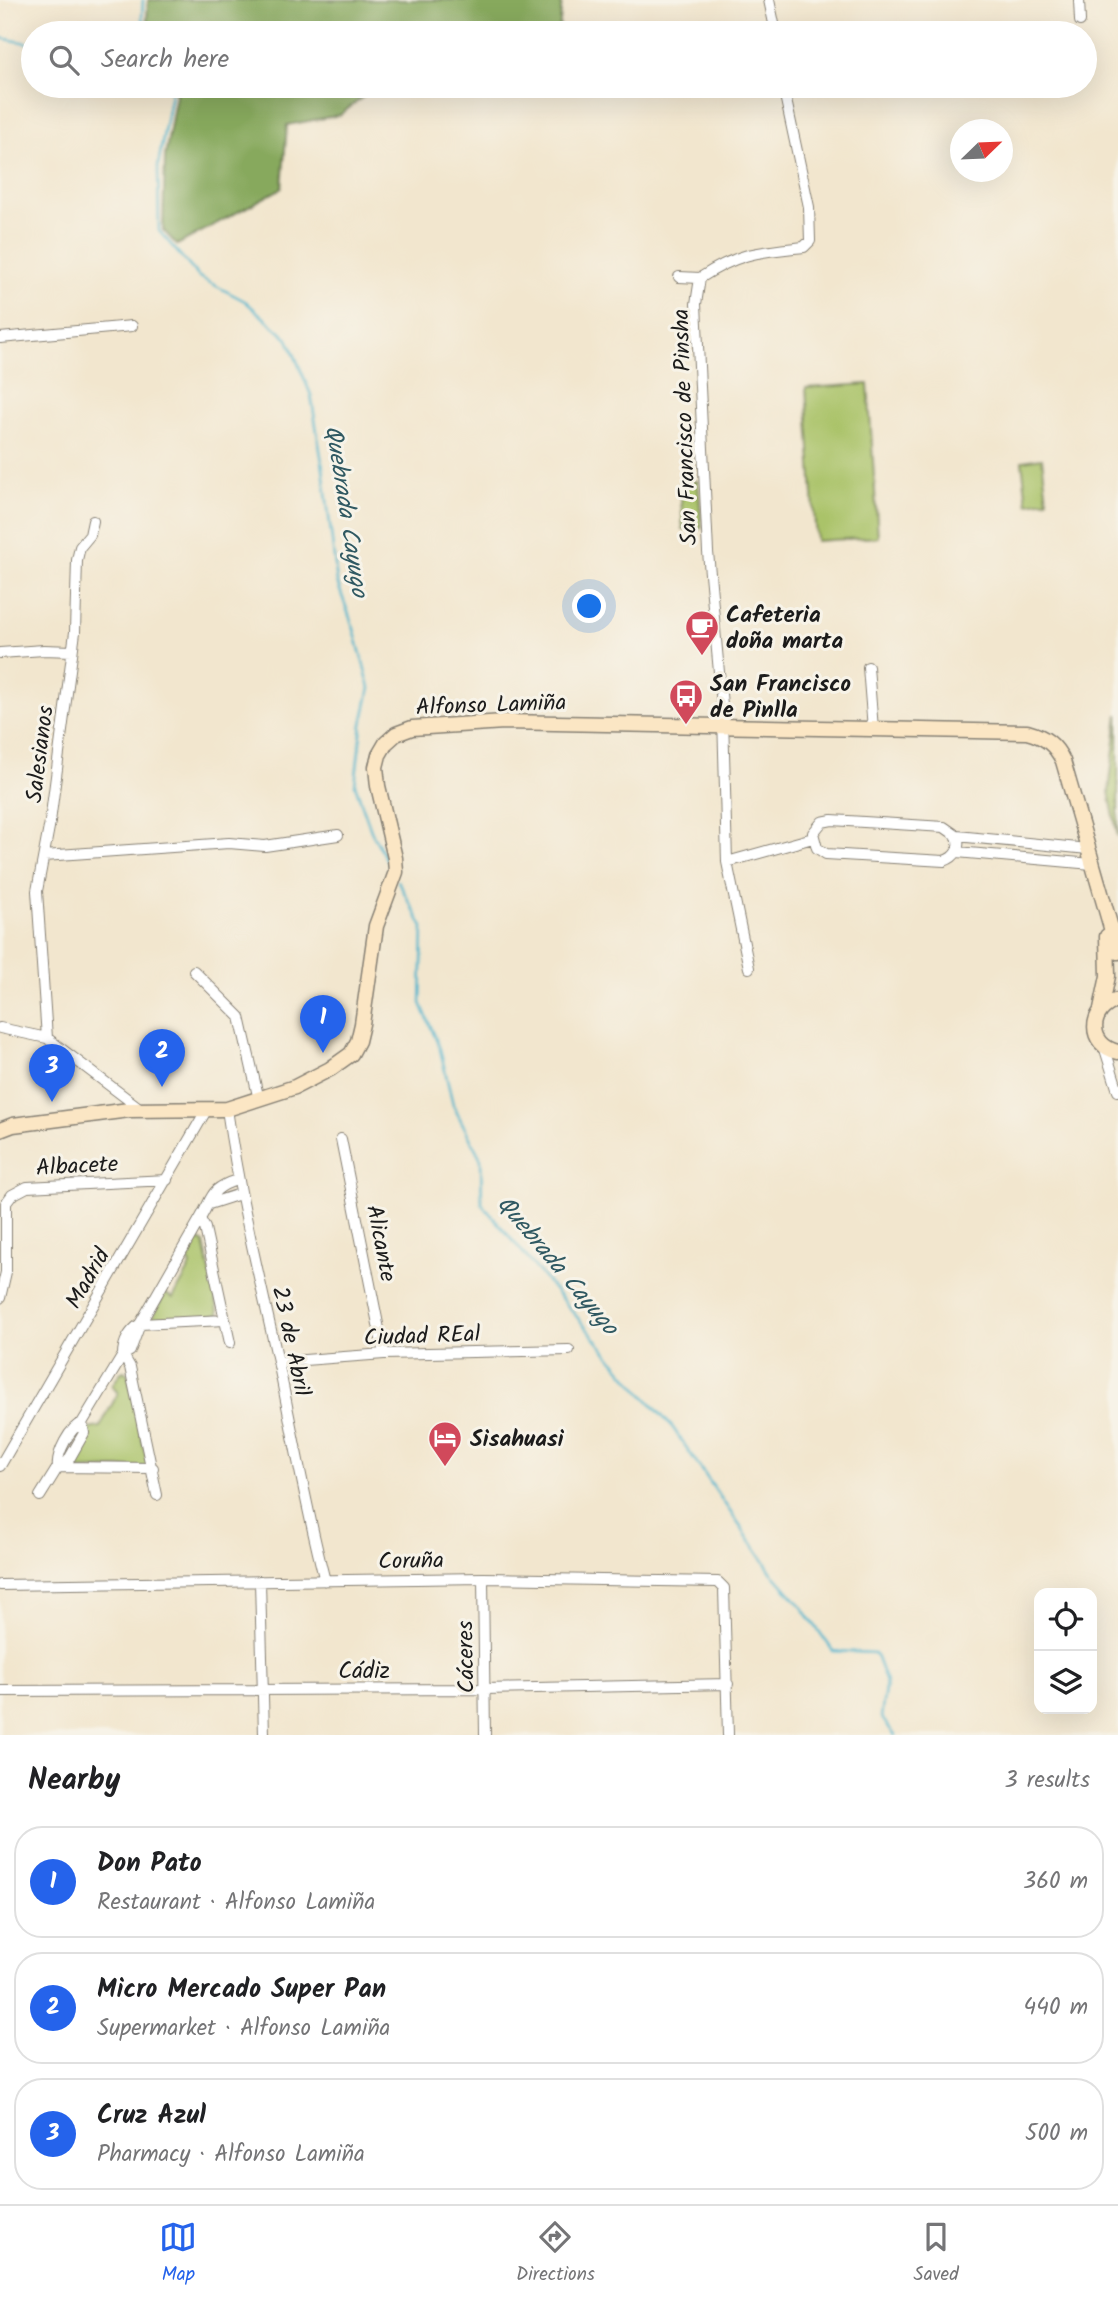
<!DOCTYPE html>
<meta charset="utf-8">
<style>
:root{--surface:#fff;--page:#f2f2f2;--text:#202124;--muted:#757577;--line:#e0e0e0;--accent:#2563eb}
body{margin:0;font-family:Kalam,sans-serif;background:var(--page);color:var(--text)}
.controls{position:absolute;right:21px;bottom:21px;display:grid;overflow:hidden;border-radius:14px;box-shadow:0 7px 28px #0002}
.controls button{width:63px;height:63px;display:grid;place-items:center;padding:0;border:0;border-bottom:2px solid var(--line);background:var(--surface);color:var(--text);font:35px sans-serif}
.compass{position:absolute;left:950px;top:119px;width:63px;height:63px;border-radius:50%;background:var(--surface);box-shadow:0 7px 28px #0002;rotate:67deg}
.you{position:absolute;left:590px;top:607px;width:24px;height:24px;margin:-18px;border:5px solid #fff;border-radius:50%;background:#1a73e8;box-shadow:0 0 0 10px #1a73e833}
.badge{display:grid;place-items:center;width:46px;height:46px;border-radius:50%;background:var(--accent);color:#fff;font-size:23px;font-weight:700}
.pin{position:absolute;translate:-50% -58px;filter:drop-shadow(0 2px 4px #0008)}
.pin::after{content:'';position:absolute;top:37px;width:24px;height:21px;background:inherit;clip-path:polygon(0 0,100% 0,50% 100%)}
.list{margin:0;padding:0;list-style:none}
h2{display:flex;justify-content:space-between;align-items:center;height:91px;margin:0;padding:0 28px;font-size:30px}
h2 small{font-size:23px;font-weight:400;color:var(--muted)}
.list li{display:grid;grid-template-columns:46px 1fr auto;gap:21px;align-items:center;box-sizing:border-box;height:112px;margin:0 14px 14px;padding:0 14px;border:2px solid var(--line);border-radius:28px}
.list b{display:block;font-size:26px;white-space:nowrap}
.list p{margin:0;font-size:23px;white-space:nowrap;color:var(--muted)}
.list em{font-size:23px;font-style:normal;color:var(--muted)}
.icon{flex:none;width:38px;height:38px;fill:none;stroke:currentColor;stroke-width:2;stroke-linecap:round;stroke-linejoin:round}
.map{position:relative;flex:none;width:1118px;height:1735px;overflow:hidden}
.search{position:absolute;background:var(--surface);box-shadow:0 7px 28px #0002;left:21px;right:21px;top:21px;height:77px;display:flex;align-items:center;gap:18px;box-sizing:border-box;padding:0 24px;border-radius:38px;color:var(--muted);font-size:26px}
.sheet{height:469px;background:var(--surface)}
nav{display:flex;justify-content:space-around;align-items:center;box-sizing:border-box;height:98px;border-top:2px solid var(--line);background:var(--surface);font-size:19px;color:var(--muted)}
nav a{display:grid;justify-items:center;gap:4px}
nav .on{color:var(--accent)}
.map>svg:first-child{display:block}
.green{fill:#aac369;stroke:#637042;stroke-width:2}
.forest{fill:#87a95d;stroke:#52623c;stroke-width:2}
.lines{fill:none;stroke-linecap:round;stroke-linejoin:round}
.stream{stroke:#4eb4cc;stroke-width:2.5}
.street-casing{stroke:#878175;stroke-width:12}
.secondary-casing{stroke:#878175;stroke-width:17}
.street{stroke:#fff;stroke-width:10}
.secondary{stroke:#fbe6c4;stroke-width:14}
.labels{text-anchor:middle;stroke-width:6;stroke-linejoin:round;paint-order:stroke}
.street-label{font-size:23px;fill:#1c1c1c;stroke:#f7f3e8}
.poi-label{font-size:23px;font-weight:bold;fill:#1c1c1c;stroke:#f7f3e8;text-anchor:start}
.water-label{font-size:24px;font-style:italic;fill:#305962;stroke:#f7f3e8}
</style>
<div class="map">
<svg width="1118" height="1735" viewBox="0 0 1118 1735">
<rect width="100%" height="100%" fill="#f7f3e8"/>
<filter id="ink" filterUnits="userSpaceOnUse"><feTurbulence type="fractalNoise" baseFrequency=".0143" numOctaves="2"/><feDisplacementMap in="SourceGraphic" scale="14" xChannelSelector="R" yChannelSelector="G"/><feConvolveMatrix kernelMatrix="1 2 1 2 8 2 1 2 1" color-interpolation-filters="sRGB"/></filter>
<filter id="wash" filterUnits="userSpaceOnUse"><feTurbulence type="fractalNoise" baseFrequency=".00686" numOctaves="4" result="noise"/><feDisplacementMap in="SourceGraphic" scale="28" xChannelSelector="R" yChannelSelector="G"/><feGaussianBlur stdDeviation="1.57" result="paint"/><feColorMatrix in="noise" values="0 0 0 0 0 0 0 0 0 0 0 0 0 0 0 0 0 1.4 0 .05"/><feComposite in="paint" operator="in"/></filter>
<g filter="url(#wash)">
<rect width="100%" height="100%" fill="#f2e6ce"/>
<path class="green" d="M 868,384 L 878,537 L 816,541 L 806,388 Z
M 1042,458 L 1047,500 L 1027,503 L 1022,461 Z
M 698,481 L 702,528 L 683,530 L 680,482 Z
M 1118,714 L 1118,837 L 1109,792 Z
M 197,1239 L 204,1243 L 219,1315 L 151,1320 L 165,1293 L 173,1298 L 191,1266 L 187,1257 Z
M 124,1371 L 128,1374 L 148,1467 L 69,1470 L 86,1437 L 88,1429 L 100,1427 L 118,1393 L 112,1386 L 120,1373 Z"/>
<path class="forest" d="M 148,0 L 562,0 L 559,33 L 152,33 L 147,20 Z
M 172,86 L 554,86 L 554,88 L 372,90 L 340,115 L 287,125 L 282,188 L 177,245 L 163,230 L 165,156 L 176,95 Z"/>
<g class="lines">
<path class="stream" d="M 143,0 L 142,18 L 148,33
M 0,38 L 33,44
M 168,86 L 171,93 L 158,166 L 159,231 L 199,277 L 245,301 L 288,339 L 311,395 L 323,468 L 337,582 L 354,629 L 370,688 L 362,724 L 355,785 L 372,833 L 390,866
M 398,881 L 423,927 L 421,1003 L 440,1049 L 453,1105 L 481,1159 L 482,1204 L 630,1380 L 673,1428 L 772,1573 L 802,1607 L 833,1651 L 875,1653 L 886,1682 L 881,1717 L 895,1735"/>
</g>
</g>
<g filter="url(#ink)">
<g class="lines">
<g class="street-casing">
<path id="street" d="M 769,0 L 776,33
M 1079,0 L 1080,21
M 679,277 L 700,278
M 0,338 L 132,326
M 0,653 L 44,650 L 72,651
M 868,667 L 873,729
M 832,820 L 944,827 L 957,836 C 961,848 956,857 944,861 L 826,854 L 817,848 L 813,833 L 822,822 Z
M 957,836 L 1088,849
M 957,852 L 1092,864
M 44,856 L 229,843 L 265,846 L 338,835
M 727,862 L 813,838
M 749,968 L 727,862 L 723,716 L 708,552 L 696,304 L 700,278 C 740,252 758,252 804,247 L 810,241 L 809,207 L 783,86
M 194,971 L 240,1017 L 259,1100
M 0,1028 L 47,1038 L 142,1110
M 47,1038 L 37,891 L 50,822 L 75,632 L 77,560 L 80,547 L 90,535 L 93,521
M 1104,1046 L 1118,1091
M 227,1109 C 239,1194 259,1277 278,1361 C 293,1434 306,1508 325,1581
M 341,1139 L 384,1354
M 209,1204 L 240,1194
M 0,1298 L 6,1272 L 6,1203 L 12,1195 L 27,1187 L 167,1180
M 230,1343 L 205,1228 L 200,1219 C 213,1197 210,1188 237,1180
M 123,1355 L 130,1351 L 140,1324 L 200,1219
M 123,1355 L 130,1367 L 157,1495
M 278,1362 L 384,1354 L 569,1350
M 0,1466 L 207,1109
M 58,1467 C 56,1454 70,1427 82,1423 L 123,1355 C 123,1342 130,1331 140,1324 L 225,1320
M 58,1467 L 153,1468
M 40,1496 L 58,1467 L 68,1461 L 84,1433 L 82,1423
M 483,1578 L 485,1735
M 260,1581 L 264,1735
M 0,1585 L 483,1578 L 718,1582 L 724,1588 L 728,1735
M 0,1691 L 485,1689 L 728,1684"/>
</g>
<g class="secondary-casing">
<path id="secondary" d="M 1118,1000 C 1088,1009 1087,1045 1118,1052
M 1101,1009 L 1108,976 L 1107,936
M 0,1130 L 13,1125 L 129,1110 L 227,1109 L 295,1087 L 330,1069 L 351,1054 L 358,1041 L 362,1024 L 376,926 L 396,872 L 395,858 L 378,786 L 376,767 L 379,755 L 386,743 L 396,734 L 412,728 L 504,722 L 1027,732 C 1045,737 1055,744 1063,761 L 1118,952"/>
</g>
<use href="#street" class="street"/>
<use href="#secondary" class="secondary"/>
</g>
</g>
<defs>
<g id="cafe-pin" transform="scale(1.75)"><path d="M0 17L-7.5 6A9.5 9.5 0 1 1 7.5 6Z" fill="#d1495b" stroke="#f7f3e8"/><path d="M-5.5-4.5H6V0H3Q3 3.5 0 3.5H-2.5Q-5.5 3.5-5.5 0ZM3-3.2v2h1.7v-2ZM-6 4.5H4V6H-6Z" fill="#fff"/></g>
<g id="bus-pin" transform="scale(1.75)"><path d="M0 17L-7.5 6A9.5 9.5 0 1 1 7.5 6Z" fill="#d1495b" stroke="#f7f3e8"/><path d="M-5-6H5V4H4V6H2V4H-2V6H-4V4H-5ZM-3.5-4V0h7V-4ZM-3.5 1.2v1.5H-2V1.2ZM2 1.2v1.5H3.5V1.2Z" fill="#fff"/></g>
<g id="hotel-pin" transform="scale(1.75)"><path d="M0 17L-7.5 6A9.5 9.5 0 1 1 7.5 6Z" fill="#d1495b" stroke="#f7f3e8"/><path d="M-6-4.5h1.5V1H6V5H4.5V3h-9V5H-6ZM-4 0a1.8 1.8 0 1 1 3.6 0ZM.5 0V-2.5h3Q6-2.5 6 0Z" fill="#fff"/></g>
</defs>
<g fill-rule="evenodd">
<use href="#cafe-pin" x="702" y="627"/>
<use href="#bus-pin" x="686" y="696"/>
<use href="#hotel-pin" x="445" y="1438"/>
</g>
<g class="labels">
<g class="street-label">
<text transform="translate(684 427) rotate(-92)" y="8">San Francisco de Pinsha</text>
<text transform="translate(491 704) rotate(-2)" y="8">Alfonso Lamiña</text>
<text transform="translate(39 754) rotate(-83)" y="8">Salesianos</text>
<text transform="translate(77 1165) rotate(-3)" y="8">Albacete</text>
<text transform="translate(382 1243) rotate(79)" y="8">Alicante</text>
<text transform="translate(87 1278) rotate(-60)" y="8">Madrid</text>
<text transform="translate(422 1335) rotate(-2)" y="8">Ciudad REal</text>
<text transform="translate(292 1341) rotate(78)" y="8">23 de Abril</text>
<text transform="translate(411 1560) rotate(-1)" y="8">Coruña</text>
<text transform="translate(465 1657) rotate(-91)" y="8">Cáceres</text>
<text x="364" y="1678">Cádiz</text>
</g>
<g class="poi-label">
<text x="726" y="622">Cafeteria<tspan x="726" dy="26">doña marta</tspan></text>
<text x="710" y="691">San Francisco<tspan x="710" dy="26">de Pinlla</tspan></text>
<text x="470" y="1446">Sisahuasi</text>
</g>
<g class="water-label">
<text transform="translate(347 511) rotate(81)" y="8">Quebrada Cayugo</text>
<text transform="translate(558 1265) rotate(50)" y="8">Quebrada Cayugo</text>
</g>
</g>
</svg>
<div class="controls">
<button><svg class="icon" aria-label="locate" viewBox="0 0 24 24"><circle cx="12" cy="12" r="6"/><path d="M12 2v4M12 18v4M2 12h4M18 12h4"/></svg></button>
<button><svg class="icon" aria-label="layers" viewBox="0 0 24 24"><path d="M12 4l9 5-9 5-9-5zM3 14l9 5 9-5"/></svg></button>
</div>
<svg class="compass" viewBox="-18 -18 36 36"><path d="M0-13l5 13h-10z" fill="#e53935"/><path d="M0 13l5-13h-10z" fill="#757577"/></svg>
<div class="you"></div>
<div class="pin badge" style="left:323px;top:1053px">1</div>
<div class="pin badge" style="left:162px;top:1087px">2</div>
<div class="pin badge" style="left:52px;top:1102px">3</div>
<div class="search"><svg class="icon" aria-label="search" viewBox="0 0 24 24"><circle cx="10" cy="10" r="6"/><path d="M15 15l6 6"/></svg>Search here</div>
</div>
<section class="sheet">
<h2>Nearby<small>3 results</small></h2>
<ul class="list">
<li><span class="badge">1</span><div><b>Don Pato</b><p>Restaurant · Alfonso Lamiña</p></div><em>360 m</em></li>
<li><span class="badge">2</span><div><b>Micro Mercado Super Pan</b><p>Supermarket · Alfonso Lamiña</p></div><em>440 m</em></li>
<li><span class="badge">3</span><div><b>Cruz Azul</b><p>Pharmacy · Alfonso Lamiña</p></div><em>500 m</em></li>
</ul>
</section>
<nav>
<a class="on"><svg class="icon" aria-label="map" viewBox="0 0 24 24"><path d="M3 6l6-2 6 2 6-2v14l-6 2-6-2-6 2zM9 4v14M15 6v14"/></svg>Map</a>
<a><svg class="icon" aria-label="directions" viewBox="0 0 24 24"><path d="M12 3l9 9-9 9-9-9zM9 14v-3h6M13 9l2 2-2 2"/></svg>Directions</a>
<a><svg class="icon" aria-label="saved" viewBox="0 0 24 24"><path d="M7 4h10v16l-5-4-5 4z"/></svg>Saved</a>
</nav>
